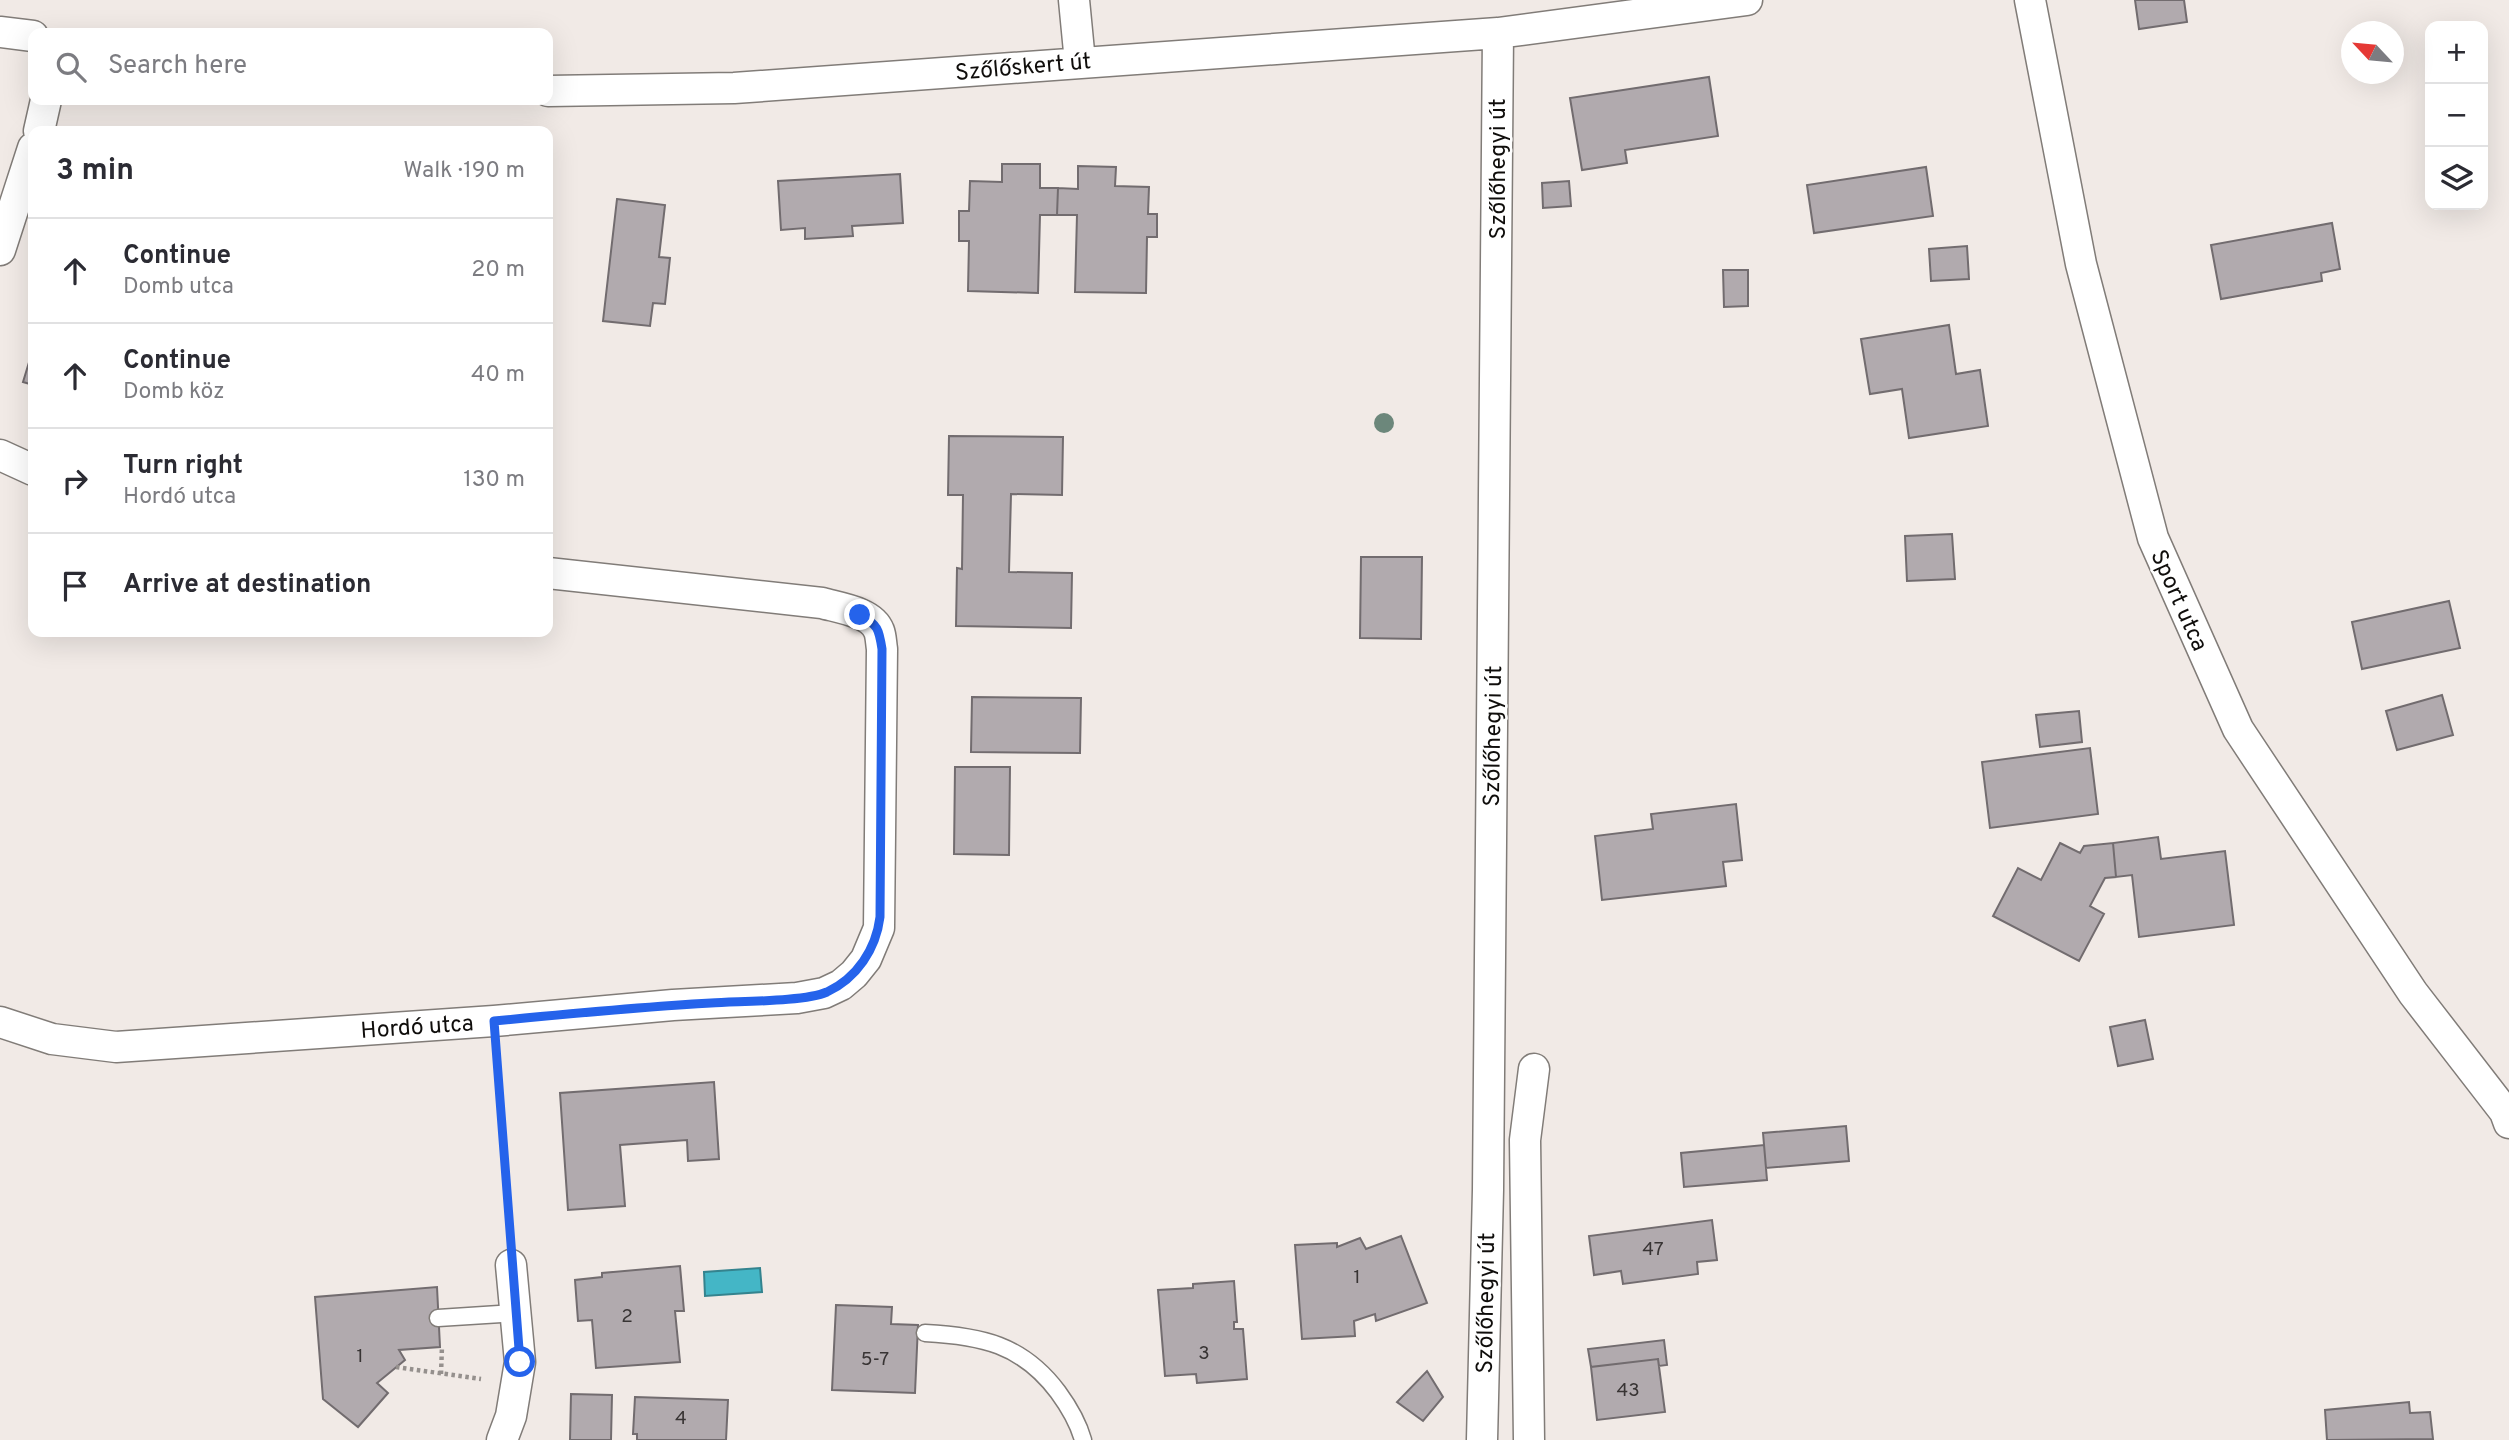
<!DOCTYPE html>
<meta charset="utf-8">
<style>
:root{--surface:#fff;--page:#f7f7f7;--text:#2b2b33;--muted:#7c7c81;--line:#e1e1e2}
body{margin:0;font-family:Overpass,sans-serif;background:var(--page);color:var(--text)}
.controls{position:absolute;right:21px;top:21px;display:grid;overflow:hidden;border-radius:14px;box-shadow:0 7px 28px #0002}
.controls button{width:63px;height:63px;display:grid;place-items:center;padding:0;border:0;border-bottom:2px solid var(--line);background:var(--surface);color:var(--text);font:35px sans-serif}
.compass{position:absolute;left:2341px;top:21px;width:63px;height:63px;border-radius:50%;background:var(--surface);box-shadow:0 7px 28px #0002;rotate:296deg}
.stop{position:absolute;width:21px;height:21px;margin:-16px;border:5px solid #2563eb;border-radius:50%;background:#fff}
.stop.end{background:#2563eb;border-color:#fff;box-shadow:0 2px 7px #0008}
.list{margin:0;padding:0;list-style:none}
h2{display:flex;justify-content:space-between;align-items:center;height:91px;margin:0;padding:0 28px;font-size:30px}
h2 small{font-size:23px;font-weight:400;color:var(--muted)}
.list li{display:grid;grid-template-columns:46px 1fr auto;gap:21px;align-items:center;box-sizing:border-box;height:105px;padding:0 28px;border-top:2px solid var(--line)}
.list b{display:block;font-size:26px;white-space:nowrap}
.list p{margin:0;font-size:23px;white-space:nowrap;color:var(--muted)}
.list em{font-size:23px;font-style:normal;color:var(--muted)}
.icon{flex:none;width:38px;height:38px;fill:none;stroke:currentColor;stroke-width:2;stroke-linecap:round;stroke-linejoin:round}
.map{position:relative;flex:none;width:2509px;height:1440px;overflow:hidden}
.search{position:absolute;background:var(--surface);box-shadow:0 7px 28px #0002;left:28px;top:28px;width:525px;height:77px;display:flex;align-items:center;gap:18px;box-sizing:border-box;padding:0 24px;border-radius:14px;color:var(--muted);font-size:26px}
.panel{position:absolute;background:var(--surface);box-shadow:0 7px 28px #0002;left:28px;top:126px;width:525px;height:511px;border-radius:14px}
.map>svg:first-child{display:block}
.water{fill:#44b6c6;stroke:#34838e;stroke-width:2}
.building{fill:#b1aaae;stroke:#726c6f;stroke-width:2}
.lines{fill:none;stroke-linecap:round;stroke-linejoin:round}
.service-casing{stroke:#817c78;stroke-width:19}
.minor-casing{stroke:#817c78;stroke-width:33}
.path{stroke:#95908d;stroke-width:4.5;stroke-dasharray:3.5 3.5;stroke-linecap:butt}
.service{stroke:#fff;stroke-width:16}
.minor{stroke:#fff;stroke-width:30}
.tree{fill:#6c877b}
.route{stroke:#2563eb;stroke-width:9}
.labels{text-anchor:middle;stroke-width:5;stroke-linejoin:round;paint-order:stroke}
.number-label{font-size:19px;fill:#383434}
.street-label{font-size:23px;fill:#0f0d0b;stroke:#fff}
</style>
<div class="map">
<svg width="2509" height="1440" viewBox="0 0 2509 1440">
<rect width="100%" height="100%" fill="#f1eae6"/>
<path class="water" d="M 760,1268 L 762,1292 L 705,1296 L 704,1272 Z"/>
<path class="building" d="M 2135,0 L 2184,0 L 2187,22 L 2139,29 Z
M 1709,77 L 1718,136 L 1625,150 L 1627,163 L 1582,170 L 1570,98 Z
M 1002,164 L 1040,164 L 1040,188 L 1058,188 L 1057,215 L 1040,215 L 1038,293 L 968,291 L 969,241 L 959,241 L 959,211 L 969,211 L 970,181 L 1002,182 Z
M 1078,166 L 1116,167 L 1115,186 L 1149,187 L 1148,214 L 1157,214 L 1157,237 L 1147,237 L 1146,293 L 1075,292 L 1077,215 L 1057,215 L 1058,188 L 1078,189 Z
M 1926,167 L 1933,216 L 1814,233 L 1807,185 Z
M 900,174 L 903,223 L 852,226 L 853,236 L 805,239 L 805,228 L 781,230 L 778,181 Z
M 1569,181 L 1571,206 L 1543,208 L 1542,183 Z
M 617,199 L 665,205 L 659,257 L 670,258 L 665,304 L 653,303 L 650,326 L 603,321 Z
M 2332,223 L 2340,269 L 2321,273 L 2322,281 L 2221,299 L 2211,245 Z
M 1967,246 L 1969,279 L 1931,281 L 1929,249 Z
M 1723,270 L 1748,270 L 1748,306 L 1724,307 Z
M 1949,325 L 1956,374 L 1980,370 L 1988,426 L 1909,438 L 1902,389 L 1870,394 L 1861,339 Z
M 33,349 L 33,385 L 23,382 Z
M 949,436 L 1063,437 L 1062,495 L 1011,494 L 1009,572 L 1072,573 L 1071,628 L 956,626 L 957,568 L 962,569 L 963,495 L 948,495 Z
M 1952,534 L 1955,579 L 1907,581 L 1905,536 Z
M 1361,557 L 1422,557 L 1421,639 L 1360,638 Z
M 2449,601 L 2460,648 L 2362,669 L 2352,622 Z
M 2442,695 L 2453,735 L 2397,750 L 2386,711 Z
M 972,697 L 1081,698 L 1080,753 L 971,752 Z
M 2079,711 L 2082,742 L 2040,747 L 2036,715 Z
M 2090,748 L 2098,814 L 1990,828 L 1982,762 Z
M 955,767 L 1010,767 L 1009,855 L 954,854 Z
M 1736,804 L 1742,860 L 1723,862 L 1726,886 L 1602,900 L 1595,836 L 1653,829 L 1651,814 Z
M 2158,837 L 2161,859 L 2225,851 L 2234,925 L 2139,937 L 2132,875 L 2116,877 L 2113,843 Z
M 2060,843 L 2080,853 L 2084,846 L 2113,843 L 2116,877 L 2105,878 L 2090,906 L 2104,914 L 2079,961 L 1993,916 L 2018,868 L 2041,880 Z
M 2145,1020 L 2153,1059 L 2118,1066 L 2110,1027 Z
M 714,1082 L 719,1159 L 688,1161 L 687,1140 L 620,1145 L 625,1206 L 568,1210 L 560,1093 Z
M 1846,1126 L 1849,1161 L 1766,1168 L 1763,1133 Z
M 1764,1145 L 1767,1180 L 1684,1187 L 1681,1153 Z
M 1712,1220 L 1717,1260 L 1697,1262 L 1698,1274 L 1623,1284 L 1621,1271 L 1594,1275 L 1589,1236 Z
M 1401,1236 L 1427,1303 L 1376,1321 L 1375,1314 L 1354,1321 L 1355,1336 L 1302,1339 L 1295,1245 L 1337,1243 L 1337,1247 L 1360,1238 L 1366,1249 Z
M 680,1266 L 684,1311 L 675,1311 L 680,1362 L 596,1368 L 592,1320 L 578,1321 L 575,1280 L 602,1277 L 602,1273 Z
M 1234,1281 L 1237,1322 L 1234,1322 L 1234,1329 L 1243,1329 L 1247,1379 L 1197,1383 L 1196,1374 L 1165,1376 L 1158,1290 L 1193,1288 L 1193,1284 Z
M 437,1287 L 440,1347 L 399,1350 L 405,1360 L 377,1383 L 388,1393 L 358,1427 L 323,1399 L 315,1297 Z
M 836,1305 L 892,1307 L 891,1324 L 918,1325 L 915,1393 L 832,1390 Z
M 1664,1340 L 1667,1365 L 1659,1366 L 1658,1359 L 1591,1367 L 1588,1349 Z
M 1658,1359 L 1665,1412 L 1597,1420 L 1591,1367 Z
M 1427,1371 L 1443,1397 L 1423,1421 L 1397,1402 Z
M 571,1394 L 612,1395 L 611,1440 L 570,1440 Z
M 635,1397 L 728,1400 L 726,1440 L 637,1440 L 637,1434 L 633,1434 Z
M 2409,1402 L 2410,1413 L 2430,1412 L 2433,1439 L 2327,1440 L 2325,1410 Z"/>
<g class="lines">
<g class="service-casing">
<path id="service" d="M 438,1318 L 516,1313
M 925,1333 C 981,1336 1022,1344 1058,1392 C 1069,1407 1078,1422 1083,1440"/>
</g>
<g class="minor-casing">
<path id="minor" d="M 1074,0 L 1080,62
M 2030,0 L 2081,264 L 2153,538 L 2238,729 L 2413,993 L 2505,1112 L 2509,1123
M 0,32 L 33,36
M 548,91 L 734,88 L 1498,33 L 1747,0
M 39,131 L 46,100
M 0,250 L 33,148
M 0,455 L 33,470
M 0,1022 L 52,1039 L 116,1047 L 494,1021 L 673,1005 L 797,998 L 824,993 L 841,985 L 854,974 L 866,959 L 879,928 L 882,649 C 881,643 881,636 879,631 C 872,612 840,608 822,603 L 548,573
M 502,1440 L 511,1416 L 520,1362 L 511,1265
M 1482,1440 L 1488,1190 L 1498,33
M 1529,1440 L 1525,1140 L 1534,1069"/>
</g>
<path class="path" d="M 496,1056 L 509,1233
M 396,1367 L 481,1379
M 441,1374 L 442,1346"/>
<use href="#service" class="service"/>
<use href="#minor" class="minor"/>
</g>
<circle class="tree" cx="1384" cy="423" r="10"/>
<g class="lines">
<path class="route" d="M 520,1362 L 494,1021 C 566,1014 639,1007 711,1003 C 739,1001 804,1002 827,992 C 857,978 876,949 880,917 L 882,649 C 879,629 878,625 860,615"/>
</g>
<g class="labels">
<g class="number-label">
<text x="1653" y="1255">47</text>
<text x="1357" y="1283">1</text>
<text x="627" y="1322">2</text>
<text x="1204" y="1359">3</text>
<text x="360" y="1362">1</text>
<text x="875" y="1365">5-7</text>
<text x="1628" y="1396">43</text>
<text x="681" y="1424">4</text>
</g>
<g class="street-label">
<text transform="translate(1023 66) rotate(-5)" y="8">Szőlőskert út</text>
<text transform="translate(1497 169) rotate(-90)" y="8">Szőlőhegyi út</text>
<text transform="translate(2180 600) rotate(66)" y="8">Sport utca</text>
<text transform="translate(1492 736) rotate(-89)" y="8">Szőlőhegyi út</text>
<text transform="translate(417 1026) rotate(-4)" y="8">Hordó utca</text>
<text transform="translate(1485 1303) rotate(-89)" y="8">Szőlőhegyi út</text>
</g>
</g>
</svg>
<div class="controls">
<button>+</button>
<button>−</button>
<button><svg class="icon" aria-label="layers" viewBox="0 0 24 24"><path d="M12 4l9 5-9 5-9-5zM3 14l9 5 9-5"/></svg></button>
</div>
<svg class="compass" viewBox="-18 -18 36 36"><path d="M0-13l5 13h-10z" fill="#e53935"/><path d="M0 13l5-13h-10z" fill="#7c7c81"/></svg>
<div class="stop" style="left:520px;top:1362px"></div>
<div class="stop end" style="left:860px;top:615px"></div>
<div class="search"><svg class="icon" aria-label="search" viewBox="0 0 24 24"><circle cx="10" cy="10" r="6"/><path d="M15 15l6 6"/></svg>Search here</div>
<section class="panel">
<h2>3 min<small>Walk · 190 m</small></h2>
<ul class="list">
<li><svg class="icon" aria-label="ahead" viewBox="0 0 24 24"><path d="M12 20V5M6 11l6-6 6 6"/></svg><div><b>Continue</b><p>Domb utca</p></div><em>20 m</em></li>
<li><svg class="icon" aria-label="ahead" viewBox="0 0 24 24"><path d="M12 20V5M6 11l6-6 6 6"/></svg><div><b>Continue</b><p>Domb köz</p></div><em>40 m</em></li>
<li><svg class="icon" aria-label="right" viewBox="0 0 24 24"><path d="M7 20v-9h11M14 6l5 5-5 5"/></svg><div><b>Turn right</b><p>Hordó utca</p></div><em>130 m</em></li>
<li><svg class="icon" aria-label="arrive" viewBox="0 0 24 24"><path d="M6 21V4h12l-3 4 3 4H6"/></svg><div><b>Arrive at destination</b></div></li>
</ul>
</section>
</div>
